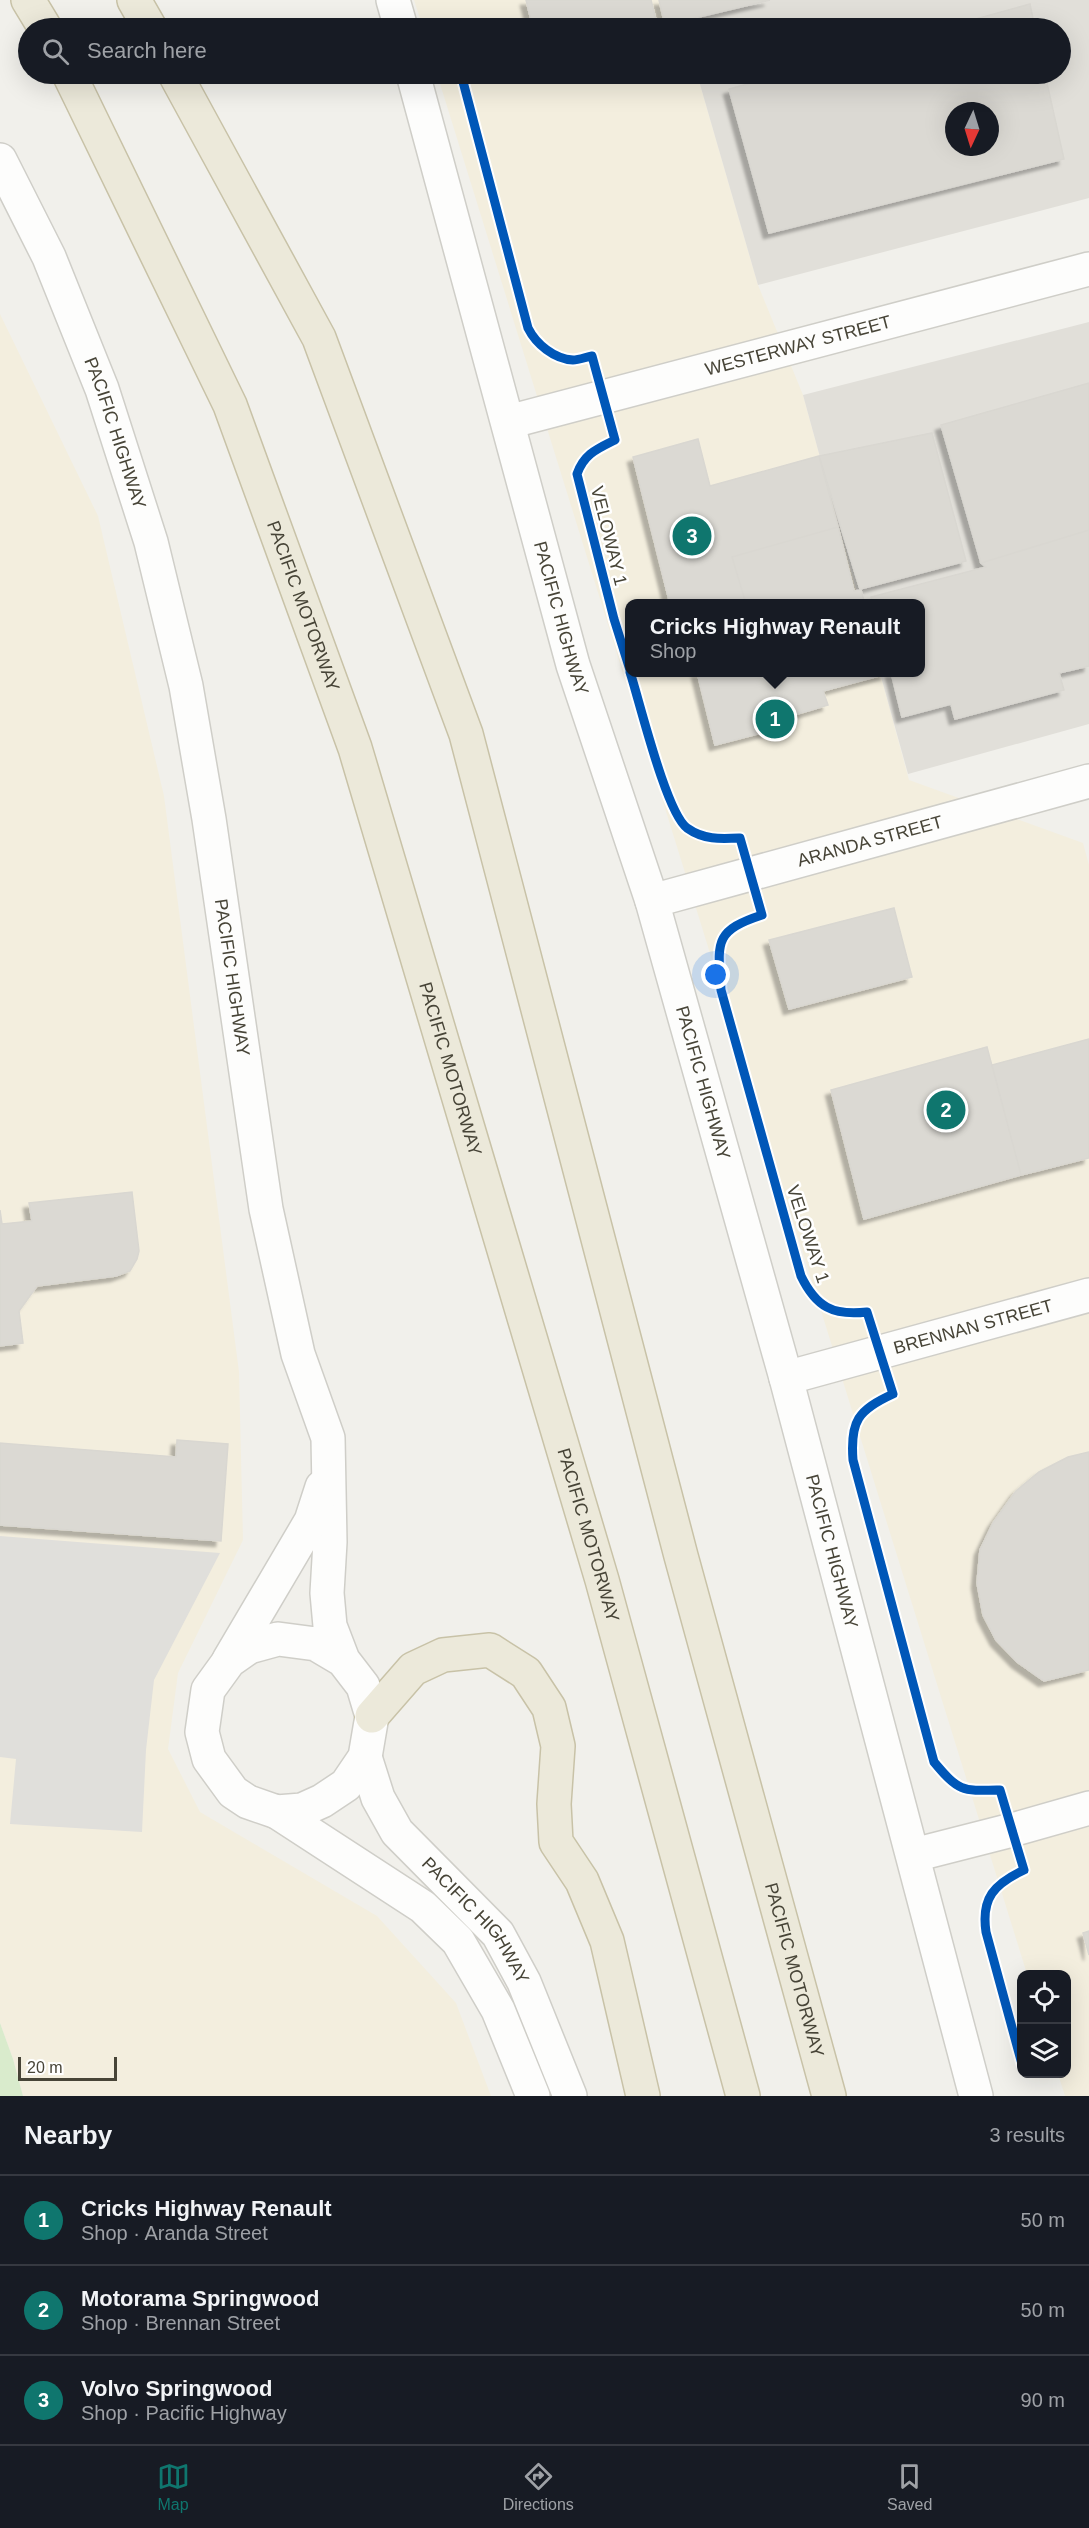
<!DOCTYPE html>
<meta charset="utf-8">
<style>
:root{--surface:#171b24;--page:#242831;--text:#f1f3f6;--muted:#9ea1a6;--line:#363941;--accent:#0f766e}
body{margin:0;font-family:Helvetica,sans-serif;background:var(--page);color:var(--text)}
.controls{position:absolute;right:18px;bottom:18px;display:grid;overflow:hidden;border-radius:12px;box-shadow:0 6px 24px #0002}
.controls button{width:54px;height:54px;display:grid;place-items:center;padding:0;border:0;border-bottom:2px solid var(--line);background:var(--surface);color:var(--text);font:30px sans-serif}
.compass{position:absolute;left:945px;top:102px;width:54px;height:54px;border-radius:50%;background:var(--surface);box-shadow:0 6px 24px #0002;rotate:184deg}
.scale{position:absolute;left:18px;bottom:15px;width:99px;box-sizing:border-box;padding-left:6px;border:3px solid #474437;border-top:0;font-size:16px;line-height:21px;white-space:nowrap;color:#474437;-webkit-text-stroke:4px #fff;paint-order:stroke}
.you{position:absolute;left:716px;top:975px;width:21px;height:21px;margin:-15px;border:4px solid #fff;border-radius:50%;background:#1a73e8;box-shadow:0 0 0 9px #1a73e833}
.badge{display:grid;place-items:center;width:39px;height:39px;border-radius:50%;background:var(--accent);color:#fff;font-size:20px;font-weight:700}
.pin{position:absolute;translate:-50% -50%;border:3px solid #fff;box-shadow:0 2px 6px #0006}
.popup{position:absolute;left:625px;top:599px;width:300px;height:78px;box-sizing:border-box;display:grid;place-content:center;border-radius:12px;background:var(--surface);filter:drop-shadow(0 2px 4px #0005);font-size:20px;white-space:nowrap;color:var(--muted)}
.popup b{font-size:22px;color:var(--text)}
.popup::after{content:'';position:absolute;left:50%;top:100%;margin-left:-12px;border:12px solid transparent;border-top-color:var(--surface)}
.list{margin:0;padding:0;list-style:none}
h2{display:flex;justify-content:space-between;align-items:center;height:78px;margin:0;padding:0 24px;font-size:26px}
h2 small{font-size:20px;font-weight:400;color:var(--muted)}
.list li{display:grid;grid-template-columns:39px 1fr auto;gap:18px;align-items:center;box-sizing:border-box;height:90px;padding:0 24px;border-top:2px solid var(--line)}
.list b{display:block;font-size:22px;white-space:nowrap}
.list p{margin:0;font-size:20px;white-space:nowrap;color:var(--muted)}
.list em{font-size:20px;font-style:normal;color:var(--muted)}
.icon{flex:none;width:33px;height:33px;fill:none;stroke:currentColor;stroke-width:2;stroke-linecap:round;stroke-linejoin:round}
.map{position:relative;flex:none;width:1089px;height:2096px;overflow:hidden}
.search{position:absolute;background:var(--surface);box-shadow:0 6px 24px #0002;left:18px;right:18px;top:18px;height:66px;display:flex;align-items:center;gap:15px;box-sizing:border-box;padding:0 21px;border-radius:33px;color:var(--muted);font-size:22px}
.sheet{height:348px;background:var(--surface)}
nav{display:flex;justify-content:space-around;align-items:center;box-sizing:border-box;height:84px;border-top:2px solid var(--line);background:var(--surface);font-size:16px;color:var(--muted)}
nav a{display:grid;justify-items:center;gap:3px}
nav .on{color:var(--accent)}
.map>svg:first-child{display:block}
.commercial{fill:#f3eede}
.industrial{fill:#e1dfd9;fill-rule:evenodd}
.green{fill:#d9ebcc}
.parking{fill:#e0dfdb}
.building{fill:#dbd9d3;stroke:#d9d7d1;stroke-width:1.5;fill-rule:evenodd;filter:url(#shadow)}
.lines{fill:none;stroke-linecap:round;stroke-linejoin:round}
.minor-casing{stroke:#cfcec8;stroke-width:36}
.tertiary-casing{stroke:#cfcec8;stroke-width:36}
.motorway-casing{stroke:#c8c2a7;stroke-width:36}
.minor{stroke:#fdfdfc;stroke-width:33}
.tertiary{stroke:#fdfdfc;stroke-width:33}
.motorway{stroke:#ece9da;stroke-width:33}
.cycleway-casing{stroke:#fff;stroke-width:13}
.cycleway{stroke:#0057b8;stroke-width:9}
.labels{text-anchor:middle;stroke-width:5;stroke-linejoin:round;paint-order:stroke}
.street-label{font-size:18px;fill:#474437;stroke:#fff}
</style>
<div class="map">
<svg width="1089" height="2096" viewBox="0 0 1089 2096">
<defs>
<filter id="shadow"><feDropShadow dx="-5.5" dy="5.5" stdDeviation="1.5" flood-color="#0004"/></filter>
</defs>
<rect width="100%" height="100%" fill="#f1f0eb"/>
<path class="commercial" d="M 414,0 L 675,0 L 684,28 L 423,28 Z
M 437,74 L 697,74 L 758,285 L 803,395 L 860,603 L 630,604 L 630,672 L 880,673 L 909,780 L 1083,843 L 1089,865 L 1089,2096 L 1065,2096 L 1058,2074 L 1066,2074 L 1066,1974 L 1027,1974 Z
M 0,314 L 98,516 L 164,796 L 239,1372 L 243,1540 L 178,1673 L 168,1749 L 200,1812 L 377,1916 L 456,2003 L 491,2096 L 23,2096 L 13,2059 L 0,2023 Z"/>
<path class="industrial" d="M 675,0 L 1089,0 L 1089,198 L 758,285 L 697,74 L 1060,74 L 1060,28 L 684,28 ZM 954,111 L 990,111 L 990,147 L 954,147 Z
M 1089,322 L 1089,724 L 908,774 L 880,673 L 920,672 L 920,604 L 860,603 L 803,395 Z"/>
<path class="green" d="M 0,2023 L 13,2059 L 23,2096 L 0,2096 Z"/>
<path class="parking" d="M 0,1536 L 220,1553 L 154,1680 L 146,1750 L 142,1832 L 10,1824 L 16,1759 L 0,1757 Z"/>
<path class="building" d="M 526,0 L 651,0 L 657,24 L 638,28 L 533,28 Z
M 659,0 L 770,0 L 665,25 Z
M 1030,4 L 1035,28 L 943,28 Z
M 784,74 L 1045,74 L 1064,159 L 769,233 L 729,89 ZM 954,111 L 990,111 L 990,147 L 954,147 Z
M 1089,383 L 1089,530 L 981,563 L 941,425 Z
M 932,433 L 966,561 L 860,589 L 819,456 Z
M 698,439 L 710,486 L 819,456 L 838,527 L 732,557 L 746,604 L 670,604 L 633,457 Z
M 838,527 L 854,591 L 861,590 L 865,604 L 746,604 L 732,557 Z
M 1089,530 L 1089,666 L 1059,673 L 1064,690 L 955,719 L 951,704 L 902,717 L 891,672 L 920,672 L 920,604 L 873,604 L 871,597 L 986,567 L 981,563 Z
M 697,672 L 885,672 L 886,674 L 823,691 L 828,705 L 767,723 L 769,731 L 715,745 Z
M 894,908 L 912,977 L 789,1009 L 769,940 Z
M 1089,1039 L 1089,1158 L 1021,1175 L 992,1065 Z
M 987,1047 L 1021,1175 L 864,1219 L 831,1090 Z
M 132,1192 L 139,1251 L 137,1259 L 130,1271 L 116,1276 L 37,1286 L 19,1311 L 23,1343 L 0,1346 L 0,1210 L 2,1224 L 32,1221 L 29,1203 Z
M 177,1440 L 228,1444 L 221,1541 L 0,1525 L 0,1443 L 176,1457 Z
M 1089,1452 L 1089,1670 L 1044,1681 L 1017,1662 L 996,1640 L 983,1615 L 977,1583 L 980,1550 L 993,1523 L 1016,1491 L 1039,1472 L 1068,1457 Z
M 1089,1931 L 1089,1955 L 1083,1933 Z"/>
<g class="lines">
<g class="minor-casing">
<g id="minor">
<path id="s1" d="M 508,422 L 1089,269"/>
<path id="s2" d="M 652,901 L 1089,781"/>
<path id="s3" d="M 786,1378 L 1089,1295"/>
<path d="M 914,1855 L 1012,1830 L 1089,1808"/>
</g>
</g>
<g class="tertiary-casing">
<g id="tertiary">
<path d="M 393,0 L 401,28"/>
<path id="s4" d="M 413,74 L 573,665 L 652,901 L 786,1378 L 976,2096"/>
<path id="s5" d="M 0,160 L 49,257 L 102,389 L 151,542 L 186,686 L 209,819 L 266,1209 L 298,1354 L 328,1438 L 330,1542 L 327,1593 L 330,1626 L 343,1660 L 363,1686 L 372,1716 L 365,1757 L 346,1785 L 322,1801 L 302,1810 L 277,1812 L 248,1802 L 233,1792 L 209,1759 L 202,1732 L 208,1690 L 229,1661 L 249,1647 L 278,1639 L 316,1644 L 343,1660"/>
<path d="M 229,1660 L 311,1521 L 322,1487"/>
<path id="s6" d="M 365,1757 L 378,1798 L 397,1832 L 498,1934 L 524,1982 L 570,2096"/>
<path d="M 277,1812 L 423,1907 L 458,1941 L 498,2010 L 533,2096"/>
</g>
</g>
<g class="motorway-casing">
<g id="motorway">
<path d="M 28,0 L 45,28"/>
<path d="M 134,0 L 150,28"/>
<path id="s7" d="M 69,74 L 230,405 L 355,748 L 602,1580 L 743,2096"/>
<path id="s8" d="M 175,74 L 319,338 L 466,734 L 681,1556 L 829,2096"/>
<path d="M 372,1716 L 413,1669 L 443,1655 L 490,1650 L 526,1673 L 549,1708 L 558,1746 L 554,1804 L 556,1842 L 582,1881 L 607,1941 L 643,2096"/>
</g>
</g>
<use href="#minor" class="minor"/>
<use href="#tertiary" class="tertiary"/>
<use href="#motorway" class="motorway"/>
<g class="cycleway-casing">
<path id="cycleway" d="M 461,74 L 528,328 C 536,344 554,359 573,360 C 579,360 586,357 592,356 L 595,367 L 615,440 C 597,449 584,454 577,474 L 614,619 L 630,670
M 630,672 C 640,703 666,812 687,828 C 704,840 720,839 740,838 L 762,915 C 713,931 718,943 721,990 L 801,1276 C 816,1307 833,1316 867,1312 L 893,1394 C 858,1410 850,1421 853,1460 L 934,1762 C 959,1792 962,1791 1000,1790 L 1024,1870 C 994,1884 981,1898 986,1932 L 1022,2064"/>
</g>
<use href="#cycleway" class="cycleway"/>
</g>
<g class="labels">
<g class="street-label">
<text dy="6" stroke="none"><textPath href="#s1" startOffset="300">WESTERWAY STREET</textPath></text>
<text dy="6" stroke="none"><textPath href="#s5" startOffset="297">PACIFIC HIGHWAY</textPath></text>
<text transform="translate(609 536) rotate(76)" y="6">VELOWAY 1</text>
<text dy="6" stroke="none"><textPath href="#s7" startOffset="582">PACIFIC MOTORWAY</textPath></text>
<text dy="6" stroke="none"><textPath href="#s4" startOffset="564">PACIFIC HIGHWAY</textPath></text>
<text dy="6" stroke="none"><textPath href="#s2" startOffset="226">ARANDA STREET</textPath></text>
<text dy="6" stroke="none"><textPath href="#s5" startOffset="855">PACIFIC HIGHWAY</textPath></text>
<text dy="6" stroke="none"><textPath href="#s7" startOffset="1068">PACIFIC MOTORWAY</textPath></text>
<text dy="6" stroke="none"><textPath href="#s4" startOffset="1050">PACIFIC HIGHWAY</textPath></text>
<text transform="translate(808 1234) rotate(72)" y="6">VELOWAY 1</text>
<text dy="6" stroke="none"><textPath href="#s3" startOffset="194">BRENNAN STREET</textPath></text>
<text dy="6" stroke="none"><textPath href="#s7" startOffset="1554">PACIFIC MOTORWAY</textPath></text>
<text dy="6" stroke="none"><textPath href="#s4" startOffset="1536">PACIFIC HIGHWAY</textPath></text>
<text dy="6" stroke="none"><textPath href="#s6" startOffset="201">PACIFIC HIGHWAY</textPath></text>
<text dy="6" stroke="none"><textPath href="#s8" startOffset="2002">PACIFIC MOTORWAY</textPath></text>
</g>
</g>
</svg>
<div class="controls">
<button><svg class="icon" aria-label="locate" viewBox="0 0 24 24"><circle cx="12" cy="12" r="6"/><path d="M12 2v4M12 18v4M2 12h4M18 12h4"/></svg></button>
<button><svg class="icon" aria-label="layers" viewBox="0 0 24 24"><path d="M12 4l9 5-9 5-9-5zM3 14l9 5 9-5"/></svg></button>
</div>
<svg class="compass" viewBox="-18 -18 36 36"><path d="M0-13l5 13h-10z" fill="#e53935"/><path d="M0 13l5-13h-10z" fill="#9ea1a6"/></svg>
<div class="scale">20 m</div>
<div class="you"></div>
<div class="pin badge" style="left:775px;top:719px">1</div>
<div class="popup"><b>Cricks Highway Renault</b>Shop</div>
<div class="pin badge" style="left:946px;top:1110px">2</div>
<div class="pin badge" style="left:692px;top:536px">3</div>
<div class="search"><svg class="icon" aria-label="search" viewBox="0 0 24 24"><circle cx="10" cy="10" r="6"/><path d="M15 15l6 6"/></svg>Search here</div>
</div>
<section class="sheet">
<h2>Nearby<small>3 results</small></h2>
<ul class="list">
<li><span class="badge">1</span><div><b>Cricks Highway Renault</b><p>Shop · Aranda Street</p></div><em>50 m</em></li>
<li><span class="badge">2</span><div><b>Motorama Springwood</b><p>Shop · Brennan Street</p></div><em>50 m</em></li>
<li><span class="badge">3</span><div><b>Volvo Springwood</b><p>Shop · Pacific Highway</p></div><em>90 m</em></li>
</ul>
</section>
<nav>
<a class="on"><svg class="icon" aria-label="map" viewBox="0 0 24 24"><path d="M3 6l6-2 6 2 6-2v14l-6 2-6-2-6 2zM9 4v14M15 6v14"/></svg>Map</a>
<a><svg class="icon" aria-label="directions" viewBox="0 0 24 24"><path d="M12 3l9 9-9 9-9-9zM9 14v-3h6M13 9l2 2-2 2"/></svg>Directions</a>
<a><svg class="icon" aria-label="saved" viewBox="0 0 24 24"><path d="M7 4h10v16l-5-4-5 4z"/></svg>Saved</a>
</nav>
